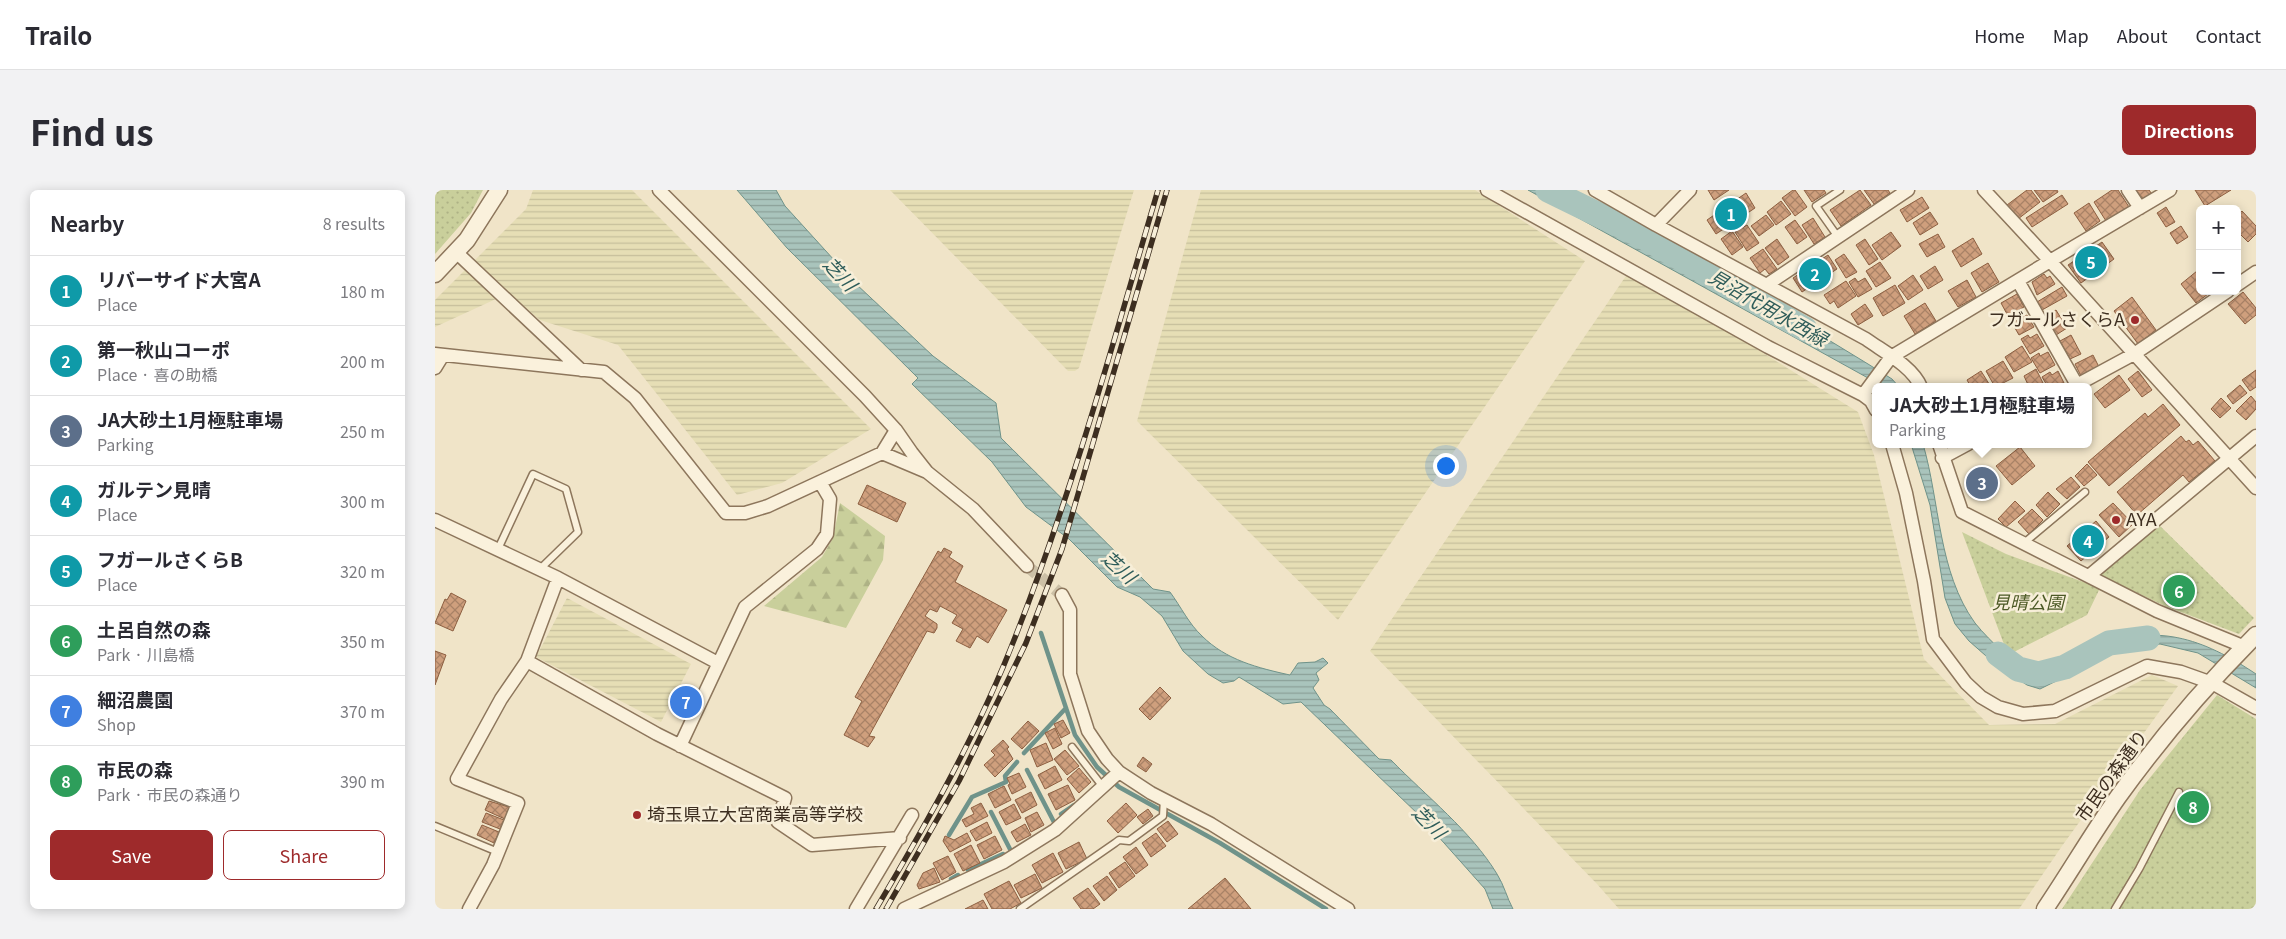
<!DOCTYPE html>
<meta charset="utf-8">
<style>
:root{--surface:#fff;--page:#f2f2f3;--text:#2b2b33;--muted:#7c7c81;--line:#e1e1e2;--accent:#9e2a2b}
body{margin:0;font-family:Georgia,"Noto Sans JP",serif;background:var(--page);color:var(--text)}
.controls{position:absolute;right:15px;top:15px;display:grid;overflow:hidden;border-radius:8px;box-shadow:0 2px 12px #0003}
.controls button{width:45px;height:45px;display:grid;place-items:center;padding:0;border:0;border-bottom:1px solid var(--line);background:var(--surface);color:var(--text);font:25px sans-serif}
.you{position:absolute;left:1010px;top:275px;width:18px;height:18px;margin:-12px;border:4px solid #fff;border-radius:50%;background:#1a73e8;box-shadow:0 0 0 8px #1a73e833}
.badge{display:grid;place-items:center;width:32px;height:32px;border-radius:50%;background:var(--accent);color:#fff;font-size:16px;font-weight:700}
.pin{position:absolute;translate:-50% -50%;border:2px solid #fff;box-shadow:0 1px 5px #0006}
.popup{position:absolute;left:1437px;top:193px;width:220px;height:65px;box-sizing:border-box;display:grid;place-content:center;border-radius:8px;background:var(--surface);filter:drop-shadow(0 1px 4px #0005);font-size:16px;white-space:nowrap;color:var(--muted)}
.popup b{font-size:19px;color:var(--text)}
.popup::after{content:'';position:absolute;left:50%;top:100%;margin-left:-10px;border:10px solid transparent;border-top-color:var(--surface)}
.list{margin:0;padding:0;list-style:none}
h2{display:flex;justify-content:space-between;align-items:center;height:65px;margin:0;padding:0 20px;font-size:21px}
h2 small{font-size:16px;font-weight:400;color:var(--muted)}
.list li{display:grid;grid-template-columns:32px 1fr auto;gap:15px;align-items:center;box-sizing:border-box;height:70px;padding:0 20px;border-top:1px solid var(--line)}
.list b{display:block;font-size:19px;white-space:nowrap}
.list p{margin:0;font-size:16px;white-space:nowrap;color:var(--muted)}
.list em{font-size:16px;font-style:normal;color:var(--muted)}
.actions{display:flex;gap:10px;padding:15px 20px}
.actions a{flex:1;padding:11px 0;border:1px solid var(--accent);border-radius:8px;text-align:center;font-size:18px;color:var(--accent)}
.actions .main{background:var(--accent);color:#fff}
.map{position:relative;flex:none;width:1821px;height:719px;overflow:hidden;border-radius:8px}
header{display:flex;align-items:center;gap:30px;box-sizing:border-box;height:70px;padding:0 25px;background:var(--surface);border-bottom:1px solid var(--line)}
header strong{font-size:24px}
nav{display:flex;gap:28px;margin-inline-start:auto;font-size:18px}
.intro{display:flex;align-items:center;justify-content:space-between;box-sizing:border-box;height:120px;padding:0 30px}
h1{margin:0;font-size:35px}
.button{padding:12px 22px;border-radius:8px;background:var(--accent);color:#fff;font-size:18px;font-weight:700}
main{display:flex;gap:30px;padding:0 30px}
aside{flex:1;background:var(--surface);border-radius:8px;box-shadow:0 2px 12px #0003}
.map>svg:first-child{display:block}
.farmland{fill:url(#farmland-rules)}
.forest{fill:url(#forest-firs)}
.park{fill:url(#park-dots)}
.water{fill:url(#water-rules);stroke:#6f938a}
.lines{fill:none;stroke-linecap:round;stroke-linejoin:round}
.stream{stroke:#6f938a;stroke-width:4.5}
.river{stroke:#a9c4bc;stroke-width:25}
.building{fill:url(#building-cross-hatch);stroke:#8d5f41}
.minor-tunnel{stroke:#ccc0a6;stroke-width:12;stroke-dasharray:12 6;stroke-linecap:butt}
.service-casing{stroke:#8d765c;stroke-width:9}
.minor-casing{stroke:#8d765c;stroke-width:15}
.tertiary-casing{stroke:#8d765c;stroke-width:19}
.service{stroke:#faf1dc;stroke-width:6}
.minor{stroke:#faf1dc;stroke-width:12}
.tertiary{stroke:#faf1dc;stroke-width:16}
.rail-casing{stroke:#3d2e20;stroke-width:5.5}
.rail{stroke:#f7eed8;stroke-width:4;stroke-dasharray:11;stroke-linecap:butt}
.poi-dot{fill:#9e2a2b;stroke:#f7eed8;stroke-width:2}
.labels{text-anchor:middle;stroke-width:5;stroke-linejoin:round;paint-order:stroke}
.poi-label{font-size:18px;fill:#3d2e20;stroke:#f7eed8;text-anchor:start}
.park-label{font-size:18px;font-style:italic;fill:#4d5a26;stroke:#f7eed8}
.street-label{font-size:18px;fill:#3d2e20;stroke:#f7eed8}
.water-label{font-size:19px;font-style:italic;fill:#2f5d5a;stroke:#f7eed8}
</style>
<header>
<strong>Trailo</strong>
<nav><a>Home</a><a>Map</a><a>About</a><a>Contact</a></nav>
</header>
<div class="intro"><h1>Find us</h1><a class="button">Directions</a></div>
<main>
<aside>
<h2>Nearby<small>8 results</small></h2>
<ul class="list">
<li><span class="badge" style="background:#0f9aa8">1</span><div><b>リバーサイド大宮A</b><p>Place</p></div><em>180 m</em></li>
<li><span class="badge" style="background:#0f9aa8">2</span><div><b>第一秋山コーポ</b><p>Place · 喜の助橋</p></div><em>200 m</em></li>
<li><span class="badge" style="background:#5c6f8a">3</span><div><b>JA大砂土1月極駐車場</b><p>Parking</p></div><em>250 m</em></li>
<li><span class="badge" style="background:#0f9aa8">4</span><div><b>ガルテン見晴</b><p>Place</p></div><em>300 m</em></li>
<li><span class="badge" style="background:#0f9aa8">5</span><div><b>フガールさくらB</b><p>Place</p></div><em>320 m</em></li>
<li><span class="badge" style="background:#2e9e5b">6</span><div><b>土呂自然の森</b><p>Park · 川島橋</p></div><em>350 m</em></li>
<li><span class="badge" style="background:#3f7fe0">7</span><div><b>細沼農園</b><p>Shop</p></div><em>370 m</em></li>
<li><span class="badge" style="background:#2e9e5b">8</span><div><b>市民の森</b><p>Park · 市民の森通り</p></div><em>390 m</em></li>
</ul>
<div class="actions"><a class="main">Save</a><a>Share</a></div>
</aside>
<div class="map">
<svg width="1821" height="719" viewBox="0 0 1821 719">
<defs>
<pattern id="farmland-rules" width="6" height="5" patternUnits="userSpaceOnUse" patternTransform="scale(1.25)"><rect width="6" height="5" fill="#e6deb5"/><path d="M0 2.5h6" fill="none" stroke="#c6bf9b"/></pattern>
<pattern id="forest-firs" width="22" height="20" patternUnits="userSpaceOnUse" patternTransform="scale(1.25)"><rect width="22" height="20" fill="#c9cf9b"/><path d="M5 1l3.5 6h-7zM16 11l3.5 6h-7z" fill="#aeb285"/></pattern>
<pattern id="park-dots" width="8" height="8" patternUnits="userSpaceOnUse" patternTransform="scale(1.25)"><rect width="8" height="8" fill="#c9cf9b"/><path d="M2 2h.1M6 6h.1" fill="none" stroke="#aeb285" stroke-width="1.8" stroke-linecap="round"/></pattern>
<pattern id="water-rules" width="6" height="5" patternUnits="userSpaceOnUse" patternTransform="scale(1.25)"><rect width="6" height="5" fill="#a9c4bc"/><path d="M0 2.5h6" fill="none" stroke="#8ba098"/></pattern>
<pattern id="building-cross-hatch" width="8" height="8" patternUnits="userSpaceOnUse" patternTransform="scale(1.25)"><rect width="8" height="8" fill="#cf9f7d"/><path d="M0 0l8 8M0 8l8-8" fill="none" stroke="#a98266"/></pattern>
</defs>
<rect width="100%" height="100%" fill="#f0e4c8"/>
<path class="farmland" d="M 98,0 L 197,0 L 436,239 L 347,293 L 302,305 L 183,155 L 105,130 L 74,103 L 0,137 L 0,110 L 91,19 Z
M 455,0 L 699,0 L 644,178 L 640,181 L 633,181 Z
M 766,0 L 1040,0 L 1150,71 L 903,430 L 702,231 Z
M 1195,80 L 1423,222 L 1439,265 L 1489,469 L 1554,535 L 1620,534 L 1717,485 L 1743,496 L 1627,656 L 1584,719 L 1184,719 L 1162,694 L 935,461 Z
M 132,408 L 256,474 L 226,532 L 101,467 Z"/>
<path class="forest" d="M 405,313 L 450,346 L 448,370 L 411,438 L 329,416 L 387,367 L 398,348 Z"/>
<path class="park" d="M 0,0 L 48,0 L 36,23 L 0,64 Z
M 1724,335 L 1819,428 L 1804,444 L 1730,416 L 1665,385 Z
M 1527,342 L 1571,364 L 1665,398 L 1652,425 L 1573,465 Z
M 1782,505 L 1821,529 L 1821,719 L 1627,719 L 1705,600 Z"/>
<path class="water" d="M 302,0 L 341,0 L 350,16 L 420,93 L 498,166 L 561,213 L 566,248 L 718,399 L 735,402 C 746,417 754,434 767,446 C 791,470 823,478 855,485 L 863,473 L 880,472 L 888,468 L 893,473 L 881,483 L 884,490 L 878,498 L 889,515 L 895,519 L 944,569 L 956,570 C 991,606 1036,641 1062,684 C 1069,695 1072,708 1078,719 L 1058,719 L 1050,699 L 985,626 L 866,512 L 848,514 L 804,487 L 799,491 L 788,493 L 773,484 L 748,461 L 727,426 L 705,407 L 682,397 L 634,349 L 591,317 L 557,272 L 477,194 L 483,188 L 352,58 Z
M 1093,0 L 1113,0 L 1122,3 L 1123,8 C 1142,18 1161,26 1179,37 C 1187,42 1196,43 1204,49 L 1203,52 L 1215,56 L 1329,118 L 1351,124 L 1433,174 L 1457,189 L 1464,197 L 1445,197 L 1433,188 Z
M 1476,254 L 1488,254 C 1505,312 1503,382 1540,433 C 1557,454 1578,471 1599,487 C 1609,483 1619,480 1628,475 C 1639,470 1648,463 1658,458 C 1721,432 1767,448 1821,484 L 1821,498 L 1763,463 L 1725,454 L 1686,459 L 1605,499 L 1592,495 L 1559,473 L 1534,451 L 1520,434 L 1510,408 L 1495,315 Z"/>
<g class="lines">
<path class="stream" d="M 606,443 L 640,545 L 662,577 L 684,597 L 785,653 L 891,719
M 589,563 L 631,518
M 592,580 L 621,636
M 556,622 L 578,665
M 626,624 L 639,615
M 514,645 L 537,607 L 571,592 L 570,586 L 582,572
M 533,680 L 568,664
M 516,689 L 523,685"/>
<path class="river" d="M 1113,0 L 1205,45 L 1370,139
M 1563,464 L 1583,479 L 1603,484 L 1630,477 L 1674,453 L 1713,448"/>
</g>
<path class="building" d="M 1273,0 L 1294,0 L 1279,10 Z
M 1358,0 L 1360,0 L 1372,17 L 1360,26 L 1347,8 Z
M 1369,0 L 1389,0 L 1391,3 L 1377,12 Z
M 1425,0 L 1436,15 L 1406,36 L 1395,20 Z
M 1429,0 L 1453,0 L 1455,3 L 1439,14 Z
M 1592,0 L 1596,0 L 1605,12 L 1583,29 L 1572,15 Z
M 1599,0 L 1622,0 L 1623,2 L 1608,12 Z
M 1677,0 L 1683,0 L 1694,17 L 1671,31 L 1659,12 Z
M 1695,0 L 1714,0 L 1719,7 L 1706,16 Z
M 1760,0 L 1796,0 L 1770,16 Z
M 1311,3 L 1320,18 L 1281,44 L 1272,30 Z
M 1627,5 L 1633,14 L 1597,37 L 1591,28 Z
M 1487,7 L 1494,18 L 1472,32 L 1465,20 Z
M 1346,11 L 1356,24 L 1341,35 L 1332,22 Z
M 1654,13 L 1665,31 L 1651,41 L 1639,23 Z
M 1731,17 L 1740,32 L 1731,37 L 1722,23 Z
M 1807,21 L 1821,36 L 1821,44 L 1813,52 L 1802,41 L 1802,26 Z
M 1495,22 L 1503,34 L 1485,45 L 1478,33 Z
M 1331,25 L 1339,35 L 1324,46 L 1316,36 Z
M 1378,28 L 1390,47 L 1379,54 L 1367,35 Z
M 1360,30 L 1372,47 L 1362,54 L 1350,37 Z
M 1312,35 L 1324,53 L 1312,61 L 1300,42 Z
M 1746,36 L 1753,47 L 1742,54 L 1735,43 Z
M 1297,41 L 1308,57 L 1297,65 L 1286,49 Z
M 1456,42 L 1466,56 L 1447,70 L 1437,55 Z
M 1503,44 L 1510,57 L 1492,67 L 1484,54 Z
M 1538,48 L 1547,64 L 1526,77 L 1517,61 Z
M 1342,49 L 1354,67 L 1343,75 L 1330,58 Z
M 1430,49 L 1443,69 L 1434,75 L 1421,55 Z
M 1667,52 L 1679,69 L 1646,93 L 1633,75 Z
M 1328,59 L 1342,79 L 1334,84 L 1330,79 L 1325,83 L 1315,68 Z
M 1409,64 L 1422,82 L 1411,88 L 1400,70 Z
M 1393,65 L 1402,79 L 1367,102 L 1358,88 Z
M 1445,72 L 1456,88 L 1441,97 L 1431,81 Z
M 1553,73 L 1564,92 L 1547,102 L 1536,83 Z
M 1500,76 L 1508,90 L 1493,99 L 1485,86 Z
M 1762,81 L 1765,84 L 1765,101 L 1777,101 L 1761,113 L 1746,94 Z
M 1609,84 L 1612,88 L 1615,86 L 1620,94 L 1602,105 L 1597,92 Z
M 1478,85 L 1488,100 L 1473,110 L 1463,96 Z
M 1420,88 L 1423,92 L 1430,88 L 1437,99 L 1423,107 L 1414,92 Z
M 1532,90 L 1541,107 L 1523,117 L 1513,101 Z
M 1411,91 L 1421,106 L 1403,118 L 1399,111 L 1395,114 L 1389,105 Z
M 1460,95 L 1470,113 L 1448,126 L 1438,108 Z
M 1627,97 L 1632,106 L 1607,120 L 1602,112 Z
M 1808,102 L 1821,118 L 1821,125 L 1810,134 L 1793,114 Z
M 1582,104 L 1589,117 L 1573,126 L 1566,113 Z
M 1697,107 L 1721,140 L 1703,154 L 1679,121 Z
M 1490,113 L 1501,131 L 1480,144 L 1469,126 Z
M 1430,114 L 1438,126 L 1423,135 L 1416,124 Z
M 1621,120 L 1632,138 L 1621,145 L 1610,127 Z
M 1592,125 L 1599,137 L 1584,145 L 1577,133 Z
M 1602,144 L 1609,156 L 1595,164 L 1586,149 L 1593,145 L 1595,148 Z
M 1636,145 L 1646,164 L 1635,169 L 1625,151 Z
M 1587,156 L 1597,172 L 1579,182 L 1570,167 Z
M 1613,162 L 1620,175 L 1605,183 L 1596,168 L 1604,163 L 1605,166 Z
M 1658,165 L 1664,177 L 1646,186 L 1640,174 Z
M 1568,171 L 1578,188 L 1560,197 L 1551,181 Z
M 1601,179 L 1610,197 L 1594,197 L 1589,186 Z
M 1821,180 L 1821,197 L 1815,201 L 1807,190 Z
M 1546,181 L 1556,197 L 1536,197 L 1532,190 Z
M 1623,181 L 1629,193 L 1626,195 L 1627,197 L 1613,197 L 1607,187 L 1615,182 L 1617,185 Z
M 1703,181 L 1717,200 L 1707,207 L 1693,189 Z
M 1684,185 L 1695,200 L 1670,218 L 1659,204 Z
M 1805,195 L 1812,203 L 1798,214 L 1792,206 Z
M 1816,206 L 1821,212 L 1821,219 L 1811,230 L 1801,221 Z
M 1786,208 L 1796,218 L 1785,228 L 1776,219 Z
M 1728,214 L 1745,235 L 1674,296 L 1653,272 L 1710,223 L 1713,227 Z
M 1746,246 L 1751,252 L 1754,250 L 1758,255 L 1763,251 L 1780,271 L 1754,292 L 1748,285 L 1702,325 L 1682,302 Z
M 1585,257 L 1600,276 L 1577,295 L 1561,276 Z
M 1652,274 L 1662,285 L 1649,296 L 1640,286 Z
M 1636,287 L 1645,297 L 1632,309 L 1621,299 Z
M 432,295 L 471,313 L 462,332 L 423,314 Z
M 1613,302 L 1625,314 L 1612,327 L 1601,315 Z
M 1580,311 L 1590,321 L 1571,337 L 1563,329 Z
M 1678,313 L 1698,334 L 1684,347 L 1664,325 Z
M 1597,319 L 1608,330 L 1594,344 L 1583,332 Z
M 1661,331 L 1674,347 L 1646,371 L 1632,356 Z
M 509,358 L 517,362 L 514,367 L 528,376 L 520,392 L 572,420 L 553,453 L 542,446 L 535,458 L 521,451 L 528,439 L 517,433 L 522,425 L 505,416 L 502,422 L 495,419 L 490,426 L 502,434 L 502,438 L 499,443 L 492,441 L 434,546 L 440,547 L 433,557 L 409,545 L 427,511 L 420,507 L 503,361 L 506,363 Z
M 16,403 L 31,411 L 18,441 L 0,433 L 10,409 L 12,410 Z
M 0,461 L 11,465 L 0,495 Z
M 725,497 L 736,508 L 715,530 L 704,519 Z
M 628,530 L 635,543 L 626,548 L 619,534 Z
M 593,531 L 604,541 L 587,559 L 576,549 Z
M 620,538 L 627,554 L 618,559 L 610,543 Z
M 568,550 L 574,557 L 572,559 L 578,569 L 560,587 L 549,575 L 560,565 L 556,561 Z
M 611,553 L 618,570 L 602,577 L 595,560 Z
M 630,560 L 644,576 L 632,585 L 619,569 Z
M 708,567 L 717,574 L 711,582 L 702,576 Z
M 620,576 L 627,590 L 610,599 L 603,585 Z
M 644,578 L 656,592 L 644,603 L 632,589 Z
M 584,583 L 591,597 L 577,604 L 573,595 L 575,594 L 572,588 Z
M 633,595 L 640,610 L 621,620 L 613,604 Z
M 569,596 L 576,610 L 560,618 L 553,604 Z
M 596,602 L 602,615 L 587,623 L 580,610 Z
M 54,611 L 77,618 L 72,630 L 50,620 Z
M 546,613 L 553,626 L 531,637 L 527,630 L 539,624 L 536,618 Z
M 691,613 L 702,625 L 683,643 L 672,631 Z
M 579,614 L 586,628 L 571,635 L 564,622 Z
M 713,619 L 718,626 L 708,634 L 702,627 Z
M 602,622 L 609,635 L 596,642 L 590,628 Z
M 51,623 L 69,630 L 65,639 L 47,632 Z
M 733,631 L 743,644 L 732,652 L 722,639 Z
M 552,632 L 557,643 L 541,651 L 535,641 Z
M 590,634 L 596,645 L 582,652 L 576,642 Z
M 47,635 L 64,642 L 59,653 L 42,645 Z
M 532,643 L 536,651 L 515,662 L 508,651 L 510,646 L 519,650 Z
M 721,643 L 731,656 L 716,667 L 707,653 Z
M 560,646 L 567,660 L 549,669 L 542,655 Z
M 644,652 L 652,669 L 631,679 L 623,663 Z
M 536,655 L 545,673 L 528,681 L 519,664 Z
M 701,657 L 713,675 L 701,684 L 688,667 Z
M 618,663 L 628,682 L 607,693 L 597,675 Z
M 513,666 L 521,682 L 507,690 L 498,673 Z
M 690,672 L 700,686 L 684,698 L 674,683 Z
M 499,678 L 505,692 L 484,699 L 482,695 L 488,683 Z
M 600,684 L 607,698 L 586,708 L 579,695 Z
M 672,686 L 682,700 L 669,711 L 658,696 Z
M 790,688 L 816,719 L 753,719 Z
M 574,691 L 586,713 L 575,719 L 557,719 L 549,704 Z
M 653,698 L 665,714 L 658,719 L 646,719 L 638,708 Z
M 548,710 L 553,719 L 530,719 Z"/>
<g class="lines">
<path class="minor-tunnel" d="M 592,376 L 627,405"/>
<g class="service-casing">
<path id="service" d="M 1403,47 L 1381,16 L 1405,0
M 1589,353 L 1650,302
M 63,359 L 98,284 L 131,299 L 143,342 L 105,379
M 637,557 L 668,597
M 0,636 L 63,662
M 585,719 L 680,653 L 684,650 L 694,651 L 728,626 L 729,609
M 1680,719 L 1704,679 L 1744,602"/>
</g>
<g class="minor-casing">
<path id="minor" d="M 224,0 L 430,206 L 461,240 L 477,263 L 492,282 L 538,319 L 592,376
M 1052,0 L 1333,157 L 1428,205 L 1436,211 L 1441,220
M 1160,0 L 1221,35
M 1255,0 L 1221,35 L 1431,149 C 1449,162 1477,176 1486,197
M 1549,0 L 1615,71 L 1735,0
M 1693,0 L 1705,18
M 21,62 L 146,180
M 1583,91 L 1642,195
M 1333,94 L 1473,0
M 1802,95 L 1821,82
M 0,164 L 169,182 L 200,208 L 291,323 L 310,323 L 333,316 L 447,263 L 492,282
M 0,178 L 8,165
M 1638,197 L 1699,164 L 1793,101
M 1428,205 L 1456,167 L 1615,71 L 1821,298
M 1457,254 L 1471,303 L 1489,391 L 1498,449 L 1531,493 L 1546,507 L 1563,517 L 1588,524 L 1620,521 L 1712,476 L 1746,482 L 1777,493 L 1821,518
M 1504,254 L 1527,322 L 1722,421 L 1810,457
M 447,263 L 461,240
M 1507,268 L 1533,254
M 0,330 L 123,388 L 283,473
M 1655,385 L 1821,246
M 627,405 L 635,420 L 635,484 L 653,541 L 672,569 L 684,582 L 716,603 L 776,634 L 913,719
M 92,471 L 222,544 L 350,608 L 343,632 L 377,655 L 465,648
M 245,556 L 310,417 L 382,359 L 392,344 L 395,309 L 385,292
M 34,719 L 58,675 L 83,613 L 22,589 L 66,509 L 92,471 L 123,388
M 421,719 L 477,625
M 469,719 L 569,672 L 620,640 L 684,582"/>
</g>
<g class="tertiary-casing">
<path id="tertiary" d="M 0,84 L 32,50 L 64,0
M 1610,719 C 1635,682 1657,644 1683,607 C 1724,550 1771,495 1821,445"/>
</g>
<use href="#service" class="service"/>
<use href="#minor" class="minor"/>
<use href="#tertiary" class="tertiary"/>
<g class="rail-casing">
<path id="rail" d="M 441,719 C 493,631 544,541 581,445 C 638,300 679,150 723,0
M 451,719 L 524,591 L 591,453 L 627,359 L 732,0"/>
</g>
<use href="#rail" class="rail"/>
</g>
<g class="poi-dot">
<circle cx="1700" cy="130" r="5"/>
<circle cx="1681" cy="330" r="5"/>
<circle cx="202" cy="625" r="5"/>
</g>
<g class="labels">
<g class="poi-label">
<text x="1690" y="136" text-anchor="end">フガールさくらA</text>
<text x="1691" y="336">AYA</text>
<text x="212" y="631">埼玉県立大宮商業高等学校</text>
</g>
<g class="park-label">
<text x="1593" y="419">見晴公園</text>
</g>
<g class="street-label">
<text transform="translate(1677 586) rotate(-54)" y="6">市民の森通り</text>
</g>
<g class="water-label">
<text transform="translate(405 84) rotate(47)" y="7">芝川</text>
<text transform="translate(1333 118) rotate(30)" y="7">見沼代用水西緑</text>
<text transform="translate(684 377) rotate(42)" y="7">芝川</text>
<text transform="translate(994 632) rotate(46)" y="7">芝川</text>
</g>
</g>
</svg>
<div class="controls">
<button>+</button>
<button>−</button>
</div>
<div class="you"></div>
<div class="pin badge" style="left:1296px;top:24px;background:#0f9aa8">1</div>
<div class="pin badge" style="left:1380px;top:84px;background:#0f9aa8">2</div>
<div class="pin badge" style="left:1547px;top:293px;background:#5c6f8a">3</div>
<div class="popup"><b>JA大砂土1月極駐車場</b>Parking</div>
<div class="pin badge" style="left:1653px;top:351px;background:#0f9aa8">4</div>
<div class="pin badge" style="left:1656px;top:72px;background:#0f9aa8">5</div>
<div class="pin badge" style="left:1744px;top:401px;background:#2e9e5b">6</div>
<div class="pin badge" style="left:251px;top:512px;background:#3f7fe0">7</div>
<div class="pin badge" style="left:1758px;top:617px;background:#2e9e5b">8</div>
</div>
</main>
